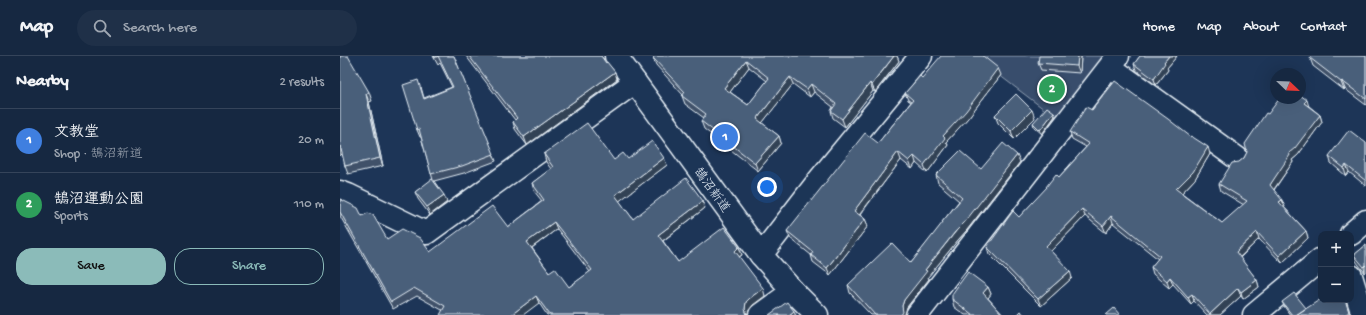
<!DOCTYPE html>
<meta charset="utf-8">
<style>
:root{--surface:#162841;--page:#1f3048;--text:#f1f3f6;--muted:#9ea6b1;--line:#35445a;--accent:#8bbbb9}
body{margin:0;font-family:"Gochi Hand","Klee One",sans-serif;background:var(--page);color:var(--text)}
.controls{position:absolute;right:12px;bottom:12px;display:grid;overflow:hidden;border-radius:8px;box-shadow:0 4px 16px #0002}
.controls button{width:36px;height:36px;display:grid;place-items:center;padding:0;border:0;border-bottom:1px solid var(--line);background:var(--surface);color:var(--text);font:20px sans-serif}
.compass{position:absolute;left:930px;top:12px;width:36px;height:36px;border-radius:50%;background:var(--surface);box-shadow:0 4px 16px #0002;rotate:113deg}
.you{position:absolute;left:427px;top:131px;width:14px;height:14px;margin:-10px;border:3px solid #fff;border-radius:50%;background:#1a73e8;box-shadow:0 0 0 6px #1a73e833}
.badge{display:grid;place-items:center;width:26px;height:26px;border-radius:50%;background:var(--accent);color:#fff;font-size:13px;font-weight:700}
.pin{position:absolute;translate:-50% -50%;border:2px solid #fff;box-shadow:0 1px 4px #0006}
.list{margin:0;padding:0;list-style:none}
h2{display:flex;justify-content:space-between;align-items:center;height:52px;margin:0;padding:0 16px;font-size:17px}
h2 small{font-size:13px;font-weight:400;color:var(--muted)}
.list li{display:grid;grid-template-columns:26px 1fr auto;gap:12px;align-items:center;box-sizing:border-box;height:64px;padding:0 16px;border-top:1px solid var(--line)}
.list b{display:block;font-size:15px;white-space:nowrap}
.list p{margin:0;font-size:13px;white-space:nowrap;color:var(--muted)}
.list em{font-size:13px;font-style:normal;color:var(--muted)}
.actions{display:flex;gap:8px;padding:12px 16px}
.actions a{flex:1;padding:9px 0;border:1px solid var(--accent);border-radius:16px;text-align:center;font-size:14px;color:var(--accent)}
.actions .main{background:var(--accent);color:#111}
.icon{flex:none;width:22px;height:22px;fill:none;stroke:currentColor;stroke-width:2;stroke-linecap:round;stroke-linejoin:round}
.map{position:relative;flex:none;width:1026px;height:259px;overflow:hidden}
header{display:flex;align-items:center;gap:24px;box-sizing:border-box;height:56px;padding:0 20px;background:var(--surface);border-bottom:1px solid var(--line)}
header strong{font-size:19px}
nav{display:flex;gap:22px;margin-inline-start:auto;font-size:14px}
.search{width:280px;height:36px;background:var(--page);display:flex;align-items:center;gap:10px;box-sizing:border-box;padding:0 14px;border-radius:22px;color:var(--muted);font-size:15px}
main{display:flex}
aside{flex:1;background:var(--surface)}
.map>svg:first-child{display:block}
.green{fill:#374d6c;stroke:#909fb2}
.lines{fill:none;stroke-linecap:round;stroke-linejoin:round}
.street-casing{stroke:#e8f1f8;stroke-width:25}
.secondary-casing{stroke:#e8f1f8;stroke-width:25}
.street{stroke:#1d3557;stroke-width:22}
.secondary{stroke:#1d3557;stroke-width:22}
.wall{fill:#3f5169;stroke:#e8f1f8;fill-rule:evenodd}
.shaded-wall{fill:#334255;stroke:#e8f1f8}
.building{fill:#495e7a;stroke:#e8f1f8;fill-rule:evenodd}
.labels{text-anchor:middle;stroke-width:4;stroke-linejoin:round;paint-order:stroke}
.street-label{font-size:13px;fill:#e8f1f8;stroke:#1d3557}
</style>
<header>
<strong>Map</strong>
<div class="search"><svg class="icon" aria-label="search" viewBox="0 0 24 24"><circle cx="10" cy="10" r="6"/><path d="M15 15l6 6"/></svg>Search here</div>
<nav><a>Home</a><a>Map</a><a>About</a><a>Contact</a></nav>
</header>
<main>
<aside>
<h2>Nearby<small>2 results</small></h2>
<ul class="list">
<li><span class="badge" style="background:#3f7fe0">1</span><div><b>文教堂</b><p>Shop · 鵠沼新道</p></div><em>20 m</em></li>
<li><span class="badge" style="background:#2e9e5b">2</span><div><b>鵠沼運動公園</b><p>Sports</p></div><em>110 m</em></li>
</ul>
<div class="actions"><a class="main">Save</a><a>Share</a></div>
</aside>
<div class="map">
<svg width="1026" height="259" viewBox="0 0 1026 259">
<rect width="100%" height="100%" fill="#1d3557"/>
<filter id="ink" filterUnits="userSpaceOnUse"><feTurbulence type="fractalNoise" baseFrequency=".025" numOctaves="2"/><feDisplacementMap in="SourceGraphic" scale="8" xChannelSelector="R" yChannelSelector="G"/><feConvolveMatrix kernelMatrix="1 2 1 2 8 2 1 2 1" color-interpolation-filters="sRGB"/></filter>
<g filter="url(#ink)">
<path class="green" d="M 634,0 L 772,0 L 721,66 Z"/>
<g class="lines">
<g class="street-casing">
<path id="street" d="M 770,11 L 897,102
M 0,136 L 8,139 L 86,177 L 295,26
M 1011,178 L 1026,165
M 421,199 L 479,124 L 581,0
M 1011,220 L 1023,259
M 420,259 L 453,235
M 577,259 L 778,0
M 914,259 L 981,203"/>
</g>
<g class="secondary-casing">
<path id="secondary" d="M 276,0 L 421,199 L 453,235 L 477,259"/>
</g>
<use href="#street" class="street"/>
<use href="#secondary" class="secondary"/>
</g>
<path class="wall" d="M 0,0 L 29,36 L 32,45 L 29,46 L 43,110 L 8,118 L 5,110 Z
M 93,0 L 114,0 L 156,105 L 124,117 L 94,125 L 107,146 L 90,159 L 78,143 L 75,136 L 93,124 L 81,81 L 80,81 L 77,74 L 81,31 L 84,42 L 112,31 L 100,7 L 98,9 Z
M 126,0 L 261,0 L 275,16 L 277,23 L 187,89 L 175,73 L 173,66 L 175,64 Z
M 315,0 L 557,0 L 559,5 L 536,35 L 535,36 L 533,35 L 505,71 L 493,62 L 491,55 L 493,51 L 474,36 L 470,41 L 453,28 L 422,67 L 439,80 L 441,87 L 418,115 L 364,73 L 361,65 L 364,62 L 345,48 L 342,40 L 343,39 L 316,9 L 313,2 ZM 409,11 L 427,25 L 408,49 L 390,36 Z
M 741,0 L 740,17 L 701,14 L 698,7 Z
M 800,0 L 837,0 L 827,12 L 828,14 L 816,29 L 796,14 L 794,8 Z
M 1026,0 L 1026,49 L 1005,33 L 1004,34 L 973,10 L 970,2 Z
M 661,19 L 628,62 L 606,86 L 608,89 L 587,117 L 576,107 L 572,113 L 561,104 L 520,159 L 525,163 L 528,170 L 490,219 L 473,206 L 471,199 L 450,182 L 447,175 L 538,87 L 571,46 L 568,44 L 565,37 L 582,22 Z
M 969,50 L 980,59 L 982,66 L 958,99 L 952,104 L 953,106 L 934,134 L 945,151 L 944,151 L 966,175 L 968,182 L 942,207 L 919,183 L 900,202 L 917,224 L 919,231 L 903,243 L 901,240 L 880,259 L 867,259 L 854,245 L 851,248 L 833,228 L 829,232 L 813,218 L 811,211 L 818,203 L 773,167 L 766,177 L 745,160 L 711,195 L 732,222 L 701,250 L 649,198 L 647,191 L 679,161 L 707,132 L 706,131 L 719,121 L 746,91 L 732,83 L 730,76 L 752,54 L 870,98 L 855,123 L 842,137 L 882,167 L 904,149 L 881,135 L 879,128 L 899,106 L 904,102 L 928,58 Z
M 714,56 L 715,60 L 702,78 L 694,71 L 693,67 Z
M 655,59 L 695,62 L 674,83 L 658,67 Z
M 1026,87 L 1026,130 L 1009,116 L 1006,120 L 991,107 L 989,100 Z
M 204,98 L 274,104 L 324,102 L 327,109 L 279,145 L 293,163 L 365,152 L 323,185 L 338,206 L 399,191 L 402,199 L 399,201 L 425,240 L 413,249 L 409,254 L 408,259 L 207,259 L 199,247 L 102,254 L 77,240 L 53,253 L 0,160 L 0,143 L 22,160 L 47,183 L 90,196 L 168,171 L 202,145 L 194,135 L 192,127 L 211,113 L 206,106 ZM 217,173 L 250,216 L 229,231 L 209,216 L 192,192 Z
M 680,106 L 627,174 L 618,184 L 588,221 L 589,223 L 567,251 L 565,258 L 565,259 L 531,259 L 510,237 L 508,229 L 571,207 L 603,167 L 602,166 L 619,145 L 598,127 L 596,119 L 641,113 Z
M 1026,189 L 1025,217 L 1016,205 L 1014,199 Z
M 648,231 L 651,238 L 648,242 L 663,259 L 625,259 L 614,251 L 612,243 Z
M 1005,244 L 1010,259 L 950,259 L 944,250 L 942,246 L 966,252 Z"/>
<path class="shaded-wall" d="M 554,0 L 557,0 L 559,5 L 535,36 L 532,29 Z
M 738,0 L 741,0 L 740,17 L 737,10 Z
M 829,0 L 837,0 L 827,12 L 828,14 L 816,29 L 814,23 L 824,6 Z
M 406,4 L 409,11 L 387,40 L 384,32 Z
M 658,12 L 661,19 L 628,62 L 606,86 L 608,89 L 587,117 L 584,109 L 603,80 Z
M 275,16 L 277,23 L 187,89 L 184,81 Z
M 450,21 L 453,28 L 419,71 L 417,63 Z
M 1002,25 L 1005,33 L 1004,34 L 1001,26 Z
M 530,27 L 533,35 L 505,71 L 502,63 Z
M 471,28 L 474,36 L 470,41 L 467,33 Z
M 26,38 L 29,46 L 43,110 L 40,102 Z
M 967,44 L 969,51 L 964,47 Z
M 692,54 L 695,62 L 674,83 L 671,75 Z
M 714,56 L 715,60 L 702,78 L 700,74 Z
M 980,59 L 982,66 L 958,99 L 952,104 L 953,106 L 932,136 L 930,129 L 949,97 Z
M 439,80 L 441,87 L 418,115 L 415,107 Z
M 0,89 L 3,97 L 0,100 Z
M 868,91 L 870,98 L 855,123 L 839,140 L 836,133 Z
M 558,96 L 561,104 L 517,162 L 514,155 Z
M 677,99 L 680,106 L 627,174 L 618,184 L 588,221 L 589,223 L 567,251 L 565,258 L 565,259 L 561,259 L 562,250 L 564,244 L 585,214 Z
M 574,100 L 576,107 L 572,113 L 569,105 Z
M 324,102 L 327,109 L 278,146 L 275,139 Z
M 1006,109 L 1009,116 L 1006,120 L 1004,112 Z
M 104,139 L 107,146 L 90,159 L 87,151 Z
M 942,144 L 945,151 L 942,153 L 939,146 Z
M 363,145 L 365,152 L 321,186 L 318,179 Z
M 742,153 L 745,160 L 709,197 L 706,190 Z
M 771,160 L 773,167 L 766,177 L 763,170 Z
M 525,163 L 528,170 L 490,219 L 487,212 Z
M 214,166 L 217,173 L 190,193 L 187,186 Z
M 966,175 L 968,182 L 942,207 L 939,200 Z
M 917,176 L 919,183 L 898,203 L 896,196 Z
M 399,191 L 402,199 L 397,202 L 395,195 Z
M 1026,209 L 1026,216 L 1025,217 L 1024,211 Z
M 730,215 L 732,222 L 701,250 L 698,243 Z
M 830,221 L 833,228 L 829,232 L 827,225 Z
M 917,224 L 919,231 L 903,243 L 901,236 Z
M 648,231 L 651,238 L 646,245 L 643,237 Z
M 423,232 L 425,240 L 413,249 L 409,254 L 407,259 L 405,253 L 406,246 L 410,242 Z
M 898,232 L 901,240 L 880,259 L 870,259 L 870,258 Z
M 852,238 L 854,245 L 851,248 L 848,241 Z
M 196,240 L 199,247 L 183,259 L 171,259 Z
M 1005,244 L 1010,259 L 1004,259 Z
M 454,255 L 456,259 L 449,259 Z"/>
<path class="building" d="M 0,0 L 8,0 L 29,36 L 26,38 L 40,102 L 5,110 L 0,89 Z
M 94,0 L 114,0 L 154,98 L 122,110 L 91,118 L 79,73 L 77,74 L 63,29 L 78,24 L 84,43 L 113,31 L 98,0 L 95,2 Z
M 129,0 L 261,0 L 266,7 L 267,6 L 275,16 L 184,81 L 173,66 L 177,62 Z
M 315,0 L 554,0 L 533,27 L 532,29 L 530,27 L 502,63 L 491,55 L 496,48 L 471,28 L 467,33 L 450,21 L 417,63 L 439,80 L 415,107 L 361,65 L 366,58 L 342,40 L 345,36 L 313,2 ZM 406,4 L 429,22 L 408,49 L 384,32 Z
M 601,0 L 643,0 L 658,12 L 626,55 L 603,80 L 605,82 L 584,109 L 574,100 L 569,105 L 558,96 L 514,155 L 525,163 L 487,212 L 471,199 L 473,196 L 447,175 L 525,77 L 538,87 L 573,44 L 565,37 L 580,20 L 582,22 Z
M 699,0 L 738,0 L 737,10 L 698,7 Z
M 800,0 L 829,0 L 824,6 L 825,7 L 814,23 L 794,8 Z
M 971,0 L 1026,0 L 1026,43 L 1002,25 L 1001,26 L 970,2 Z
M 775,25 L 828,63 L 851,81 L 851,80 L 868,91 L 853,116 L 836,133 L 882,167 L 907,145 L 879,128 L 892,107 L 899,106 L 904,102 L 907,96 L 905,88 L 926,57 L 928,58 L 940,42 L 960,42 L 960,39 L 967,44 L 964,47 L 980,59 L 955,92 L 949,97 L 950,99 L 930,129 L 942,144 L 939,146 L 966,175 L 939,200 L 917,176 L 896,196 L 917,224 L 901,236 L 898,232 L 870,258 L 852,238 L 848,241 L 830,221 L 827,225 L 811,211 L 820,200 L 771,160 L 763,170 L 742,153 L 706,190 L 730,215 L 698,243 L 647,191 L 673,155 L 679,161 L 707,131 L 706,131 L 716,118 L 719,121 L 749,88 L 730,76 L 746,51 L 752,54 Z
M 676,38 L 692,54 L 671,75 L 655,59 Z
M 707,51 L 714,56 L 700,74 L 693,67 Z
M 247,67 L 274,104 L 283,97 L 288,103 L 312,85 L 324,102 L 275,139 L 293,163 L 346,122 L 363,145 L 318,179 L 338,206 L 384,171 L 399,191 L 395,195 L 423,232 L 410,242 L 406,246 L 405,253 L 407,259 L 210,259 L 196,240 L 171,259 L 100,259 L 105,250 L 74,232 L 51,246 L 0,156 L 0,143 L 18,152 L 22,160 L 28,157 L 33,159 L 47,183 L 62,173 L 80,182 L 90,196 L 152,150 L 168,171 L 204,144 L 192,127 L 213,111 L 204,98 ZM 214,166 L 252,214 L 229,231 L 215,212 L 209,216 L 187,186 Z
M 1009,74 L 1026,87 L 1026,125 L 1006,109 L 1004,112 L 989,100 Z
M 663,87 L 677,99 L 624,167 L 615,176 L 585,214 L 587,215 L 564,244 L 562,250 L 563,256 L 561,259 L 535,259 L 508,229 L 552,187 L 571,207 L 603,166 L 602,166 L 622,142 L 596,119 L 620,95 L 641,113 Z
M 92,123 L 104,139 L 87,151 L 75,136 Z
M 1026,189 L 1026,209 L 1024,211 L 1014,199 Z
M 628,216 L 648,231 L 643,237 L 663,259 L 633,259 L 612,243 L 612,238 Z
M 954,237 L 966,252 L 956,259 L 952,259 L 942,246 Z
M 981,243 L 981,244 L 1005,244 L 1009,256 L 1004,259 L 956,259 Z
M 447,246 L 454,255 L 449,259 L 429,259 Z
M 774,252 L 780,259 L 766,259 Z
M 680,255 L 685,259 L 676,259 Z"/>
</g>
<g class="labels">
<g class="street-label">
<text transform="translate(373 133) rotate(54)" y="5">鵠沼新道</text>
</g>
</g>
</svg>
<div class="controls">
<button>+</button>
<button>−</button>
</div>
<svg class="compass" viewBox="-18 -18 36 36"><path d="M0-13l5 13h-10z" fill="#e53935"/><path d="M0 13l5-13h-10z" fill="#9ea6b1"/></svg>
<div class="you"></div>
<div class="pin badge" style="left:385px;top:81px;background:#3f7fe0">1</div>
<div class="pin badge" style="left:712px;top:33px;background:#2e9e5b">2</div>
</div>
</main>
